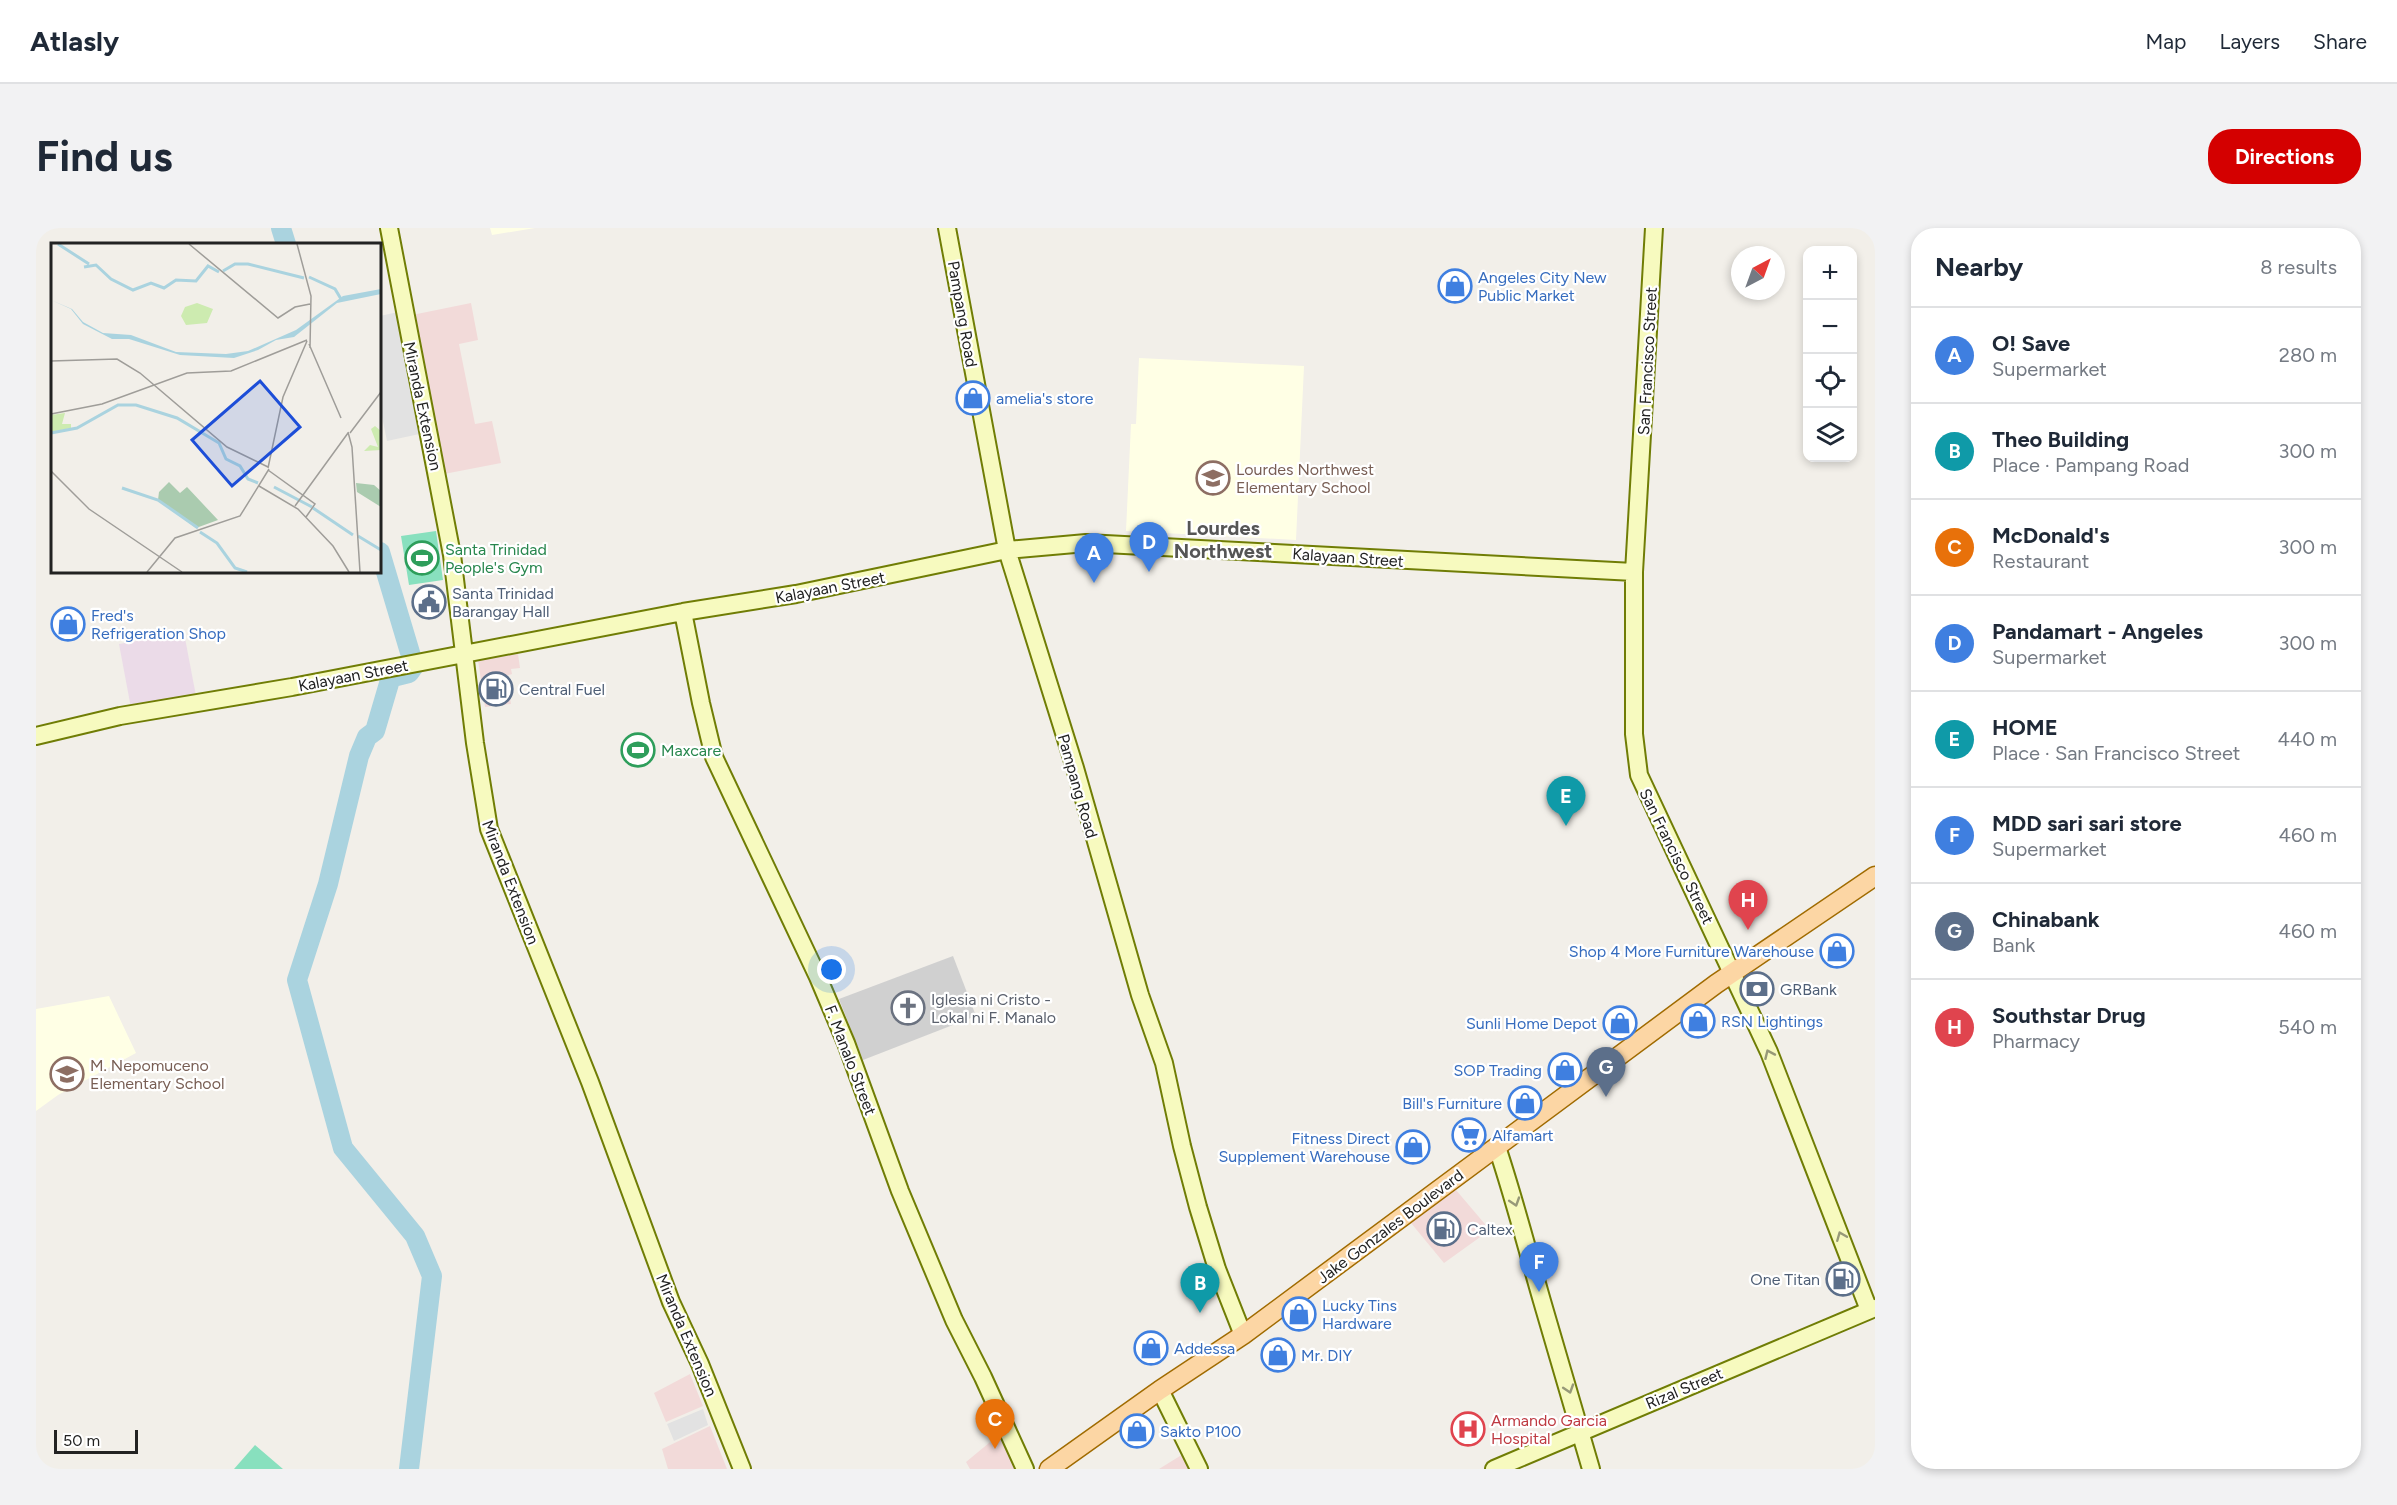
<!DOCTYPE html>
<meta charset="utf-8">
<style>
:root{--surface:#fff;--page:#f2f2f3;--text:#1f2937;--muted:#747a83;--line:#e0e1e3;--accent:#d40000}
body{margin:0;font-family:Figtree,sans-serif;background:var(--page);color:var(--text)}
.controls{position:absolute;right:18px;top:18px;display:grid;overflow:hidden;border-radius:12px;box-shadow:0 3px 9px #0003}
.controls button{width:54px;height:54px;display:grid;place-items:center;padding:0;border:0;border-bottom:2px solid var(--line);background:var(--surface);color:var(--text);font:30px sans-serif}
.compass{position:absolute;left:1695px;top:18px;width:54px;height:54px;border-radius:50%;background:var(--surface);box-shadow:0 3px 9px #0003;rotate:41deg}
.scale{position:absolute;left:18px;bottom:15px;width:84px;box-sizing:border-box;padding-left:6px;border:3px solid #222;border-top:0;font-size:16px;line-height:21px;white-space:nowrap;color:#222;-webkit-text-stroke:4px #fff;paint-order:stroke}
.you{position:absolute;left:796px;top:742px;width:21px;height:21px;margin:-15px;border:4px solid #fff;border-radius:50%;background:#1a73e8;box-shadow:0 0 0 9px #1a73e833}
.badge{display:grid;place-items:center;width:39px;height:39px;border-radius:50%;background:var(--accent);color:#fff;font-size:20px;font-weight:700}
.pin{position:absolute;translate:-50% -50px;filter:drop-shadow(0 2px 3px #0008)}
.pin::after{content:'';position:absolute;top:32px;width:21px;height:18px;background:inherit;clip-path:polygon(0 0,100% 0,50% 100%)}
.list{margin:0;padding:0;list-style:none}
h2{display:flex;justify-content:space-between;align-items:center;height:78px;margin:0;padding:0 24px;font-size:26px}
h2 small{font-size:20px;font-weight:400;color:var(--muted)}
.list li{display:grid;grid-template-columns:39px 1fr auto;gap:18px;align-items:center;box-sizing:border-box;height:96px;padding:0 24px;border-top:2px solid var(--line)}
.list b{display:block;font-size:22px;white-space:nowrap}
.list p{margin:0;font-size:20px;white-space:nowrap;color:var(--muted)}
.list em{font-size:20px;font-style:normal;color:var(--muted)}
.icon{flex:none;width:33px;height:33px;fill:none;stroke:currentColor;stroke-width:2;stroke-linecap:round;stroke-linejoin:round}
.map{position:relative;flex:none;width:1839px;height:1241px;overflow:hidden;border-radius:24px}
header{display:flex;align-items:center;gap:36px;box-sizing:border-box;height:84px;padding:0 30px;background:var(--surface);border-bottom:2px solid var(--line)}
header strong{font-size:28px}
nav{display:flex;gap:33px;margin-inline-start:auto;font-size:21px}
.intro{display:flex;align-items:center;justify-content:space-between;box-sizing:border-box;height:144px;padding:0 36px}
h1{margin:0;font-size:42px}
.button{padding:15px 27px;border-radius:24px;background:var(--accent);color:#fff;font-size:21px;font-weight:700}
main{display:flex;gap:36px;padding:0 36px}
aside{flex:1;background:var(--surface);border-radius:24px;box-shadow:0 3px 9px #0003}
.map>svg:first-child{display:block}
.commercial{fill:#f2dad9}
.industrial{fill:#ebdbe8}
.education{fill:#ffffe5}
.religious{fill:#d0d0d0}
.pitch{fill:#88e0be}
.parking{fill:#e2e2e2}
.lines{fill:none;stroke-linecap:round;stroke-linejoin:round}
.river{stroke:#aad3df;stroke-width:20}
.secondary-casing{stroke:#707d05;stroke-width:20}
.primary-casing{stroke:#a06b00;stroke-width:21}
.secondary{stroke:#f7fabf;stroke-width:16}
.primary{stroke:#fcd6a4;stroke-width:18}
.oneway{stroke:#979978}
.labels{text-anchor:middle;stroke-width:4.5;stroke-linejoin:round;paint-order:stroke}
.shop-label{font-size:16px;fill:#366cbe;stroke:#fff;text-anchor:start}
.street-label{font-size:16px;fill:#222;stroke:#fff}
.education-label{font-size:16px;fill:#785e54;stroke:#fff;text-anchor:start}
.leisure-label{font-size:16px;fill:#27864d;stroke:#fff;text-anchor:start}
.service-label{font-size:16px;fill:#4e5e75;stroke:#fff;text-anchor:start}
.worship-label{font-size:16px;fill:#5b616d;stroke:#fff;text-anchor:start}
.health-label{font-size:16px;fill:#be3a42;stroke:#fff;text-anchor:start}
.quarter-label{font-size:20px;font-weight:bold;fill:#555;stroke:#fff}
.inset-river{fill:none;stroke:#aad3df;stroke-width:3}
.inset-road{fill:none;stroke:#9f9d99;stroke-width:1.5}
.view{fill:#1d4ed8;fill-opacity:0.15;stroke:#1d4ed8;stroke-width:3}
.inset-edge{fill:none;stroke:#222;stroke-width:3}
</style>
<header>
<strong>Atlasly</strong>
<nav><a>Map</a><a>Layers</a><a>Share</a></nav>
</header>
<div class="intro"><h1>Find us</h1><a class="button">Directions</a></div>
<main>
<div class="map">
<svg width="1839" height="1241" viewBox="0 0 1839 1241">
<rect width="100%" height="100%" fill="#f2efe9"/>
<path class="commercial" d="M 435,75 L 442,112 L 423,116 L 439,196 L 456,193 L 465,235 L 408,246 L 376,87 Z
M 482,426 L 484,440 L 475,441 L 476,446 L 470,448 L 475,476 L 449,479 L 442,432 Z
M 1420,962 L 1454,1002 L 1408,1035 L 1375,995 Z
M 654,1146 L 667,1178 L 630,1194 L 618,1165 Z
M 674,1198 L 691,1241 L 632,1241 L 626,1221 Z
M 965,1205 L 981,1241 L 934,1241 L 930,1234 Z
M 1152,1223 L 1161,1241 L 1123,1241 Z"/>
<path class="industrial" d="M 148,405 L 160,468 L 95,480 L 83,416 Z"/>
<path class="education" d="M 454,0 L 499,0 L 456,7 Z
M 1103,130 L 1268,138 L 1260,312 L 1090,303 L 1095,196 L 1100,196 Z
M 73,768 L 100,825 L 22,867 L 0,883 L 0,781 Z"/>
<path class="religious" d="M 917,728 L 940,788 L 827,832 L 803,771 Z"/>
<path class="pitch" d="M 400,303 L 407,352 L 373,357 L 365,308 Z
M 219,1217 L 247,1241 L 198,1241 Z"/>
<path class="parking" d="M 362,84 L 388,205 L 351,213 L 344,179 L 344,88 Z
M 667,1181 L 672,1197 L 638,1213 L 631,1196 Z"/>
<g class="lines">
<path class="river" d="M 245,0 L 250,16
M 344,324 L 378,438 L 373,445 L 357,449 L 354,452 L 339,503 L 331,509 L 323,528 L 292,656 L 261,752 L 307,920 L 379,1008 L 396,1048 L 373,1241"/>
<g class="secondary-casing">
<path id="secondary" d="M 353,0 L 416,327 L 439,515 L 453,601 L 554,854 L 635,1074 L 664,1136 L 706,1241
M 911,0 L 971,322 L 1039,540 L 1104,767 L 1128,835 L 1146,918 L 1162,979 L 1181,1041 L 1207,1107
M 1618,0 L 1598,344 L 1598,506 L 1603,547 L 1733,824 L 1833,1082
M 647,384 L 665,475 L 678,529 L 782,749 L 810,815 L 864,963 L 918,1092 L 947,1149 L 989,1241
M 0,508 L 84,488 L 256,459 L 647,384 L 760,366 L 971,322 L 1050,315 L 1598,344
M 1461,919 C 1478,970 1491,1021 1506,1073 C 1522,1129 1539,1185 1555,1241
M 1124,1162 L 1163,1241
M 1458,1241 L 1839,1080"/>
</g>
<g class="primary-casing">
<path id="primary" d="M 1013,1241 L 1124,1162 L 1207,1107 L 1680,756 L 1839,648"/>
</g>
<use href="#secondary" class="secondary"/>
<use href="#primary" class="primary"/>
</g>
<defs><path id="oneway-chevron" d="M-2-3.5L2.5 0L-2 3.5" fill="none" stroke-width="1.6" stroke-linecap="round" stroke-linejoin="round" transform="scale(1.5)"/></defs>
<g class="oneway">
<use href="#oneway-chevron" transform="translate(1733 826) rotate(-114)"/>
<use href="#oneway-chevron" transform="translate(1479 974) rotate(72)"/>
<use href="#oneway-chevron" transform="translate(1805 1008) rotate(-112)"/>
<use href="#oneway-chevron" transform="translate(1533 1161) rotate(72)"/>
</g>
<defs>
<g id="shop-ring" transform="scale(1.725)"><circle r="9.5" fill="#fff" stroke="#3f7fe0" stroke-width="1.5"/><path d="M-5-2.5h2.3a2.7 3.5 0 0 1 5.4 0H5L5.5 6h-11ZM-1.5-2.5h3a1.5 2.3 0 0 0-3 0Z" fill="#3f7fe0"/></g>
<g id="school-ring" transform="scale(1.725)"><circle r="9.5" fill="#fff" stroke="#8d6e63" stroke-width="1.5"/><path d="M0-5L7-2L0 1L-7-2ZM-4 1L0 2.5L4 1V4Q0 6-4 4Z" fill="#8d6e63"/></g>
<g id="stadium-ring" transform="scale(1.725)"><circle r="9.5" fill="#fff" stroke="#2e9e5b" stroke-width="1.5"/><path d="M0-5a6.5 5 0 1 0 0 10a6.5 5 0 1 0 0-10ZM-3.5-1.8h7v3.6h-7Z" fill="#2e9e5b"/></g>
<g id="civic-ring" transform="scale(1.725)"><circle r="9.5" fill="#fff" stroke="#5c6f8a" stroke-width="1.5"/><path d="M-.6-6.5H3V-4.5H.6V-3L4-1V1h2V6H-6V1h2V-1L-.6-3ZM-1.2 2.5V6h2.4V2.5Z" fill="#5c6f8a"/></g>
<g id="fuel-ring" transform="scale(1.725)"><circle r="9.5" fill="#fff" stroke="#5c6f8a" stroke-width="1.5"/><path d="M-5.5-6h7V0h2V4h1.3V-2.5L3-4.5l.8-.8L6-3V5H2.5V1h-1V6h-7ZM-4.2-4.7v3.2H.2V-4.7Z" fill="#5c6f8a"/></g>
<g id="bank-ring" transform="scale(1.725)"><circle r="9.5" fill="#fff" stroke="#5c6f8a" stroke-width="1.5"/><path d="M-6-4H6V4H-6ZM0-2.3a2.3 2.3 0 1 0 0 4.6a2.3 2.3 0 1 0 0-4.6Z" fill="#5c6f8a"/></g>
<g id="church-ring" transform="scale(1.725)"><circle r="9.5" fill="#fff" stroke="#6b7280" stroke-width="1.5"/><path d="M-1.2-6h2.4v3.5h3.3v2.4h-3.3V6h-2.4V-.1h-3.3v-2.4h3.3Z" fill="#6b7280"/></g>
<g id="supermarket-ring" transform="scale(1.725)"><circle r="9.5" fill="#fff" stroke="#3f7fe0" stroke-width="1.5"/><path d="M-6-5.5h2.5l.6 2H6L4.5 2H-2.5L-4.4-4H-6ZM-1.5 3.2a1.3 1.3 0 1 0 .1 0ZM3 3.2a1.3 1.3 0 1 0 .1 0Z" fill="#3f7fe0"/></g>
<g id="hospital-ring" transform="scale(1.725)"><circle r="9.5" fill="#fff" stroke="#e0444e" stroke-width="1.5"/><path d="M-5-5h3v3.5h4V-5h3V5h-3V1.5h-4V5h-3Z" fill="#e0444e"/></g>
</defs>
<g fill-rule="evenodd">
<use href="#shop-ring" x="1419" y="58"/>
<use href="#shop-ring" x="937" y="170"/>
<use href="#school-ring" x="1177" y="250"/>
<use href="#stadium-ring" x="386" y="330"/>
<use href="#civic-ring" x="393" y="374"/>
<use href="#shop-ring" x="32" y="396"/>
<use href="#fuel-ring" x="460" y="461"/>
<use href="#stadium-ring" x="602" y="522"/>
<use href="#shop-ring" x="1801" y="723"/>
<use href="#bank-ring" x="1721" y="761"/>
<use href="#church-ring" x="872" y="780"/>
<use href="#shop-ring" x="1662" y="793"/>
<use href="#shop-ring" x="1584" y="795"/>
<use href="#shop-ring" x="1529" y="842"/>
<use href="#school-ring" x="31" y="846"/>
<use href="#shop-ring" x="1489" y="875"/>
<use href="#supermarket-ring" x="1433" y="907"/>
<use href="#shop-ring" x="1377" y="919"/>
<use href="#fuel-ring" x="1408" y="1001"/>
<use href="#fuel-ring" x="1807" y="1051"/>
<use href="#shop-ring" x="1263" y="1086"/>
<use href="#shop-ring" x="1115" y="1120"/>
<use href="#shop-ring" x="1242" y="1127"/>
<use href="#hospital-ring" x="1432" y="1201"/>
<use href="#shop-ring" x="1101" y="1203"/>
</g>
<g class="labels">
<g class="shop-label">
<text x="1442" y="55">Angeles City New<tspan x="1442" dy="18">Public Market</tspan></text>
<text x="960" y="176">amelia's store</text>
<text x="55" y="393">Fred's<tspan x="55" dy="18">Refrigeration Shop</tspan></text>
<text x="1778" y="729" text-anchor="end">Shop 4 More Furniture Warehouse</text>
<text x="1685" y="799">RSN Lightings</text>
<text x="1561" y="801" text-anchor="end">Sunli Home Depot</text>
<text x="1506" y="848" text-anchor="end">SOP Trading</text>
<text x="1466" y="881" text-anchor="end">Bill's Furniture</text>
<text x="1456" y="913">Alfamart</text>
<text x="1354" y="916" text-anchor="end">Fitness Direct<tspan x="1354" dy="18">Supplement Warehouse</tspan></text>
<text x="1286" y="1083">Lucky Tins<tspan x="1286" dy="18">Hardware</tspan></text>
<text x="1138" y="1126">Addessa</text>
<text x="1265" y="1133">Mr. DIY</text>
<text x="1124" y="1209">Sakto P100</text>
</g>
<g class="street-label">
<text transform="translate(927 86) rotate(80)" y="6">Pampang Road</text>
<text transform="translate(1611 133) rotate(-87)" y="6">San Francisco Street</text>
<text transform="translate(387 178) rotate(78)" y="6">Miranda Extension</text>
<text transform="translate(1312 329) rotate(4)" y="6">Kalayaan Street</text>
<text transform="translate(794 359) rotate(-11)" y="6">Kalayaan Street</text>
<text transform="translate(317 447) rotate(-11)" y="6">Kalayaan Street</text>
<text transform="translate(1042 558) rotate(74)" y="6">Pampang Road</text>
<text transform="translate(1641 628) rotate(64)" y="6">San Francisco Street</text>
<text transform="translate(475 654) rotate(69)" y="6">Miranda Extension</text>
<text transform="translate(815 832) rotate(69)" y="6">F. Manalo Street</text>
<text transform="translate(1354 998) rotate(-37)" y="6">Jake Gonzales Boulevard</text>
<text transform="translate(651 1107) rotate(67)" y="6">Miranda Extension</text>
<text transform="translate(1648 1160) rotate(-23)" y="6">Rizal Street</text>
</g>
<g class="education-label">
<text x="1200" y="247">Lourdes Northwest<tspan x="1200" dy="18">Elementary School</tspan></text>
<text x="54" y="843">M. Nepomuceno<tspan x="54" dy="18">Elementary School</tspan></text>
</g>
<g class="leisure-label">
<text x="409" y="327">Santa Trinidad<tspan x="409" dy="18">People's Gym</tspan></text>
<text x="625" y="528">Maxcare</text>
</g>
<g class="service-label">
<text x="416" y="371">Santa Trinidad<tspan x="416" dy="18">Barangay Hall</tspan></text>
<text x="483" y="467">Central Fuel</text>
<text x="1744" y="767">GRBank</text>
<text x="1431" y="1007">Caltex</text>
<text x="1784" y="1057" text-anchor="end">One Titan</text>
</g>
<g class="worship-label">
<text x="895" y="777">Iglesia ni Cristo -<tspan x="895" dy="18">Lokal ni F. Manalo</tspan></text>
</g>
<g class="health-label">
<text x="1455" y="1198">Armando Garcia<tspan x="1455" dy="18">Hospital</tspan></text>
</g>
<g class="quarter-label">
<text x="1187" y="307">Lourdes<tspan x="1187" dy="23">Northwest</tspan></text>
</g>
</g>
<g transform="translate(15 15)">
<rect width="330" height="330" fill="#f2efe9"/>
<path d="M 146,60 L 162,66 L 156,80 L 135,82 L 130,73 L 134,64 ZM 14,170 L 11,181 L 20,181 L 20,185 L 0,189 L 0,172 ZM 324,183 L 330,188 L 330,207 L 313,208 L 319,202 L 327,204 L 320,186 Z" fill="#cdebb0"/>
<path d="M 118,239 L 129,250 L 136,244 L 167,277 L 145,285 L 107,257 L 108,249 ZM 305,240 L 323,242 L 330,248 L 330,264 L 306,249 Z" fill="#aacbaf"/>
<path d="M 330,46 L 330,51 L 286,60 L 243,94 L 225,97 L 207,107 L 183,115 L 129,112 L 78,96 L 61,96 L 32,81 L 20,66 L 0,57 L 21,66 L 32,79 L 52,90 L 80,92 L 125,109 L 175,111 L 197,108 L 245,87 L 292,53 Z" fill="#aad3df"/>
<path class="inset-river" d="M 7,1 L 38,21M 33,24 L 45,22 L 60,36 L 82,47 L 100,40 L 113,45 L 125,37 L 145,38 L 157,23 L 168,29M 172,28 L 184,21 L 197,21 L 253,35M 258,34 L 284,46 L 290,56M 0,190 L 26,185 L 67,162 L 85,162 L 126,175 L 168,200 L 175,216 L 189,223 L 197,236 L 207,240M 223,244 L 261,264M 71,245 L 107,257 L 147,285M 262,265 L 302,292M 149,289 L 166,300 L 184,325 L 196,329M 307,293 L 330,307"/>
<path class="inset-road" d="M 138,1 L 227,75 L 244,64 L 259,61M 246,1 L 260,53 L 259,105M 258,101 L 290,175M 0,118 L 66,116 L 89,130 L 176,204 L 217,224M 0,171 L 51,161 L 136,130 L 180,128 L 256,97M 297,189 L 301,204 L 309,329M 299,190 L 330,149M 217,225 L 232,154 L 256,98M 217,227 L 264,261 L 255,274M 0,228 L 38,266 L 131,329M 208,243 L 247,266 L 282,303 L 298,329M 244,263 L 297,190M 96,329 L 124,295 L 189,273 L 218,226"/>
<path class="view" d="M 209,138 L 249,184 L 181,243 L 141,197 Z"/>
<rect width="330" height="330" class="inset-edge"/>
</g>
</svg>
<div class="controls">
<button>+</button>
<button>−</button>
<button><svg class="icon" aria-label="locate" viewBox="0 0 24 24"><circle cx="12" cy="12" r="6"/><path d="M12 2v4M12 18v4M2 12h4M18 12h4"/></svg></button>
<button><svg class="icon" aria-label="layers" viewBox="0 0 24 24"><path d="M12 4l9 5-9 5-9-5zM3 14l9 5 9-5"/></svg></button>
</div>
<svg class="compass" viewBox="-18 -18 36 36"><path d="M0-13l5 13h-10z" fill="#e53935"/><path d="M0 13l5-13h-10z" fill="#747a83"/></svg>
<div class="scale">50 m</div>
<div class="you"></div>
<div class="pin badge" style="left:1058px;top:355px;background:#3f7fe0">A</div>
<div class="pin badge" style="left:1164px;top:1085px;background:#0f9aa8">B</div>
<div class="pin badge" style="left:959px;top:1221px;background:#e8710a">C</div>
<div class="pin badge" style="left:1113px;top:344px;background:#3f7fe0">D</div>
<div class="pin badge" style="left:1530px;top:598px;background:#0f9aa8">E</div>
<div class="pin badge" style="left:1503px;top:1064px;background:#3f7fe0">F</div>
<div class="pin badge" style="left:1570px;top:869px;background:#5c6f8a">G</div>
<div class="pin badge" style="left:1712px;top:702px;background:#e0444e">H</div>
</div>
<aside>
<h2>Nearby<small>8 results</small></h2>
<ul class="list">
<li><span class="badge" style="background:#3f7fe0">A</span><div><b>O! Save</b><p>Supermarket</p></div><em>280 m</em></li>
<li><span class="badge" style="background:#0f9aa8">B</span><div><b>Theo Building</b><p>Place · Pampang Road</p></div><em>300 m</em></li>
<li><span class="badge" style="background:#e8710a">C</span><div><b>McDonald's</b><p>Restaurant</p></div><em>300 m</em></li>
<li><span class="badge" style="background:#3f7fe0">D</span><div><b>Pandamart - Angeles</b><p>Supermarket</p></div><em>300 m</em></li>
<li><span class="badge" style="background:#0f9aa8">E</span><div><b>HOME</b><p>Place · San Francisco Street</p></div><em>440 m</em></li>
<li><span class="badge" style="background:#3f7fe0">F</span><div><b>MDD sari sari store</b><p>Supermarket</p></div><em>460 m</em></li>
<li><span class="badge" style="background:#5c6f8a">G</span><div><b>Chinabank</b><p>Bank</p></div><em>460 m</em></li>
<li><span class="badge" style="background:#e0444e">H</span><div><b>Southstar Drug</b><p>Pharmacy</p></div><em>540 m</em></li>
</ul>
</aside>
</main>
